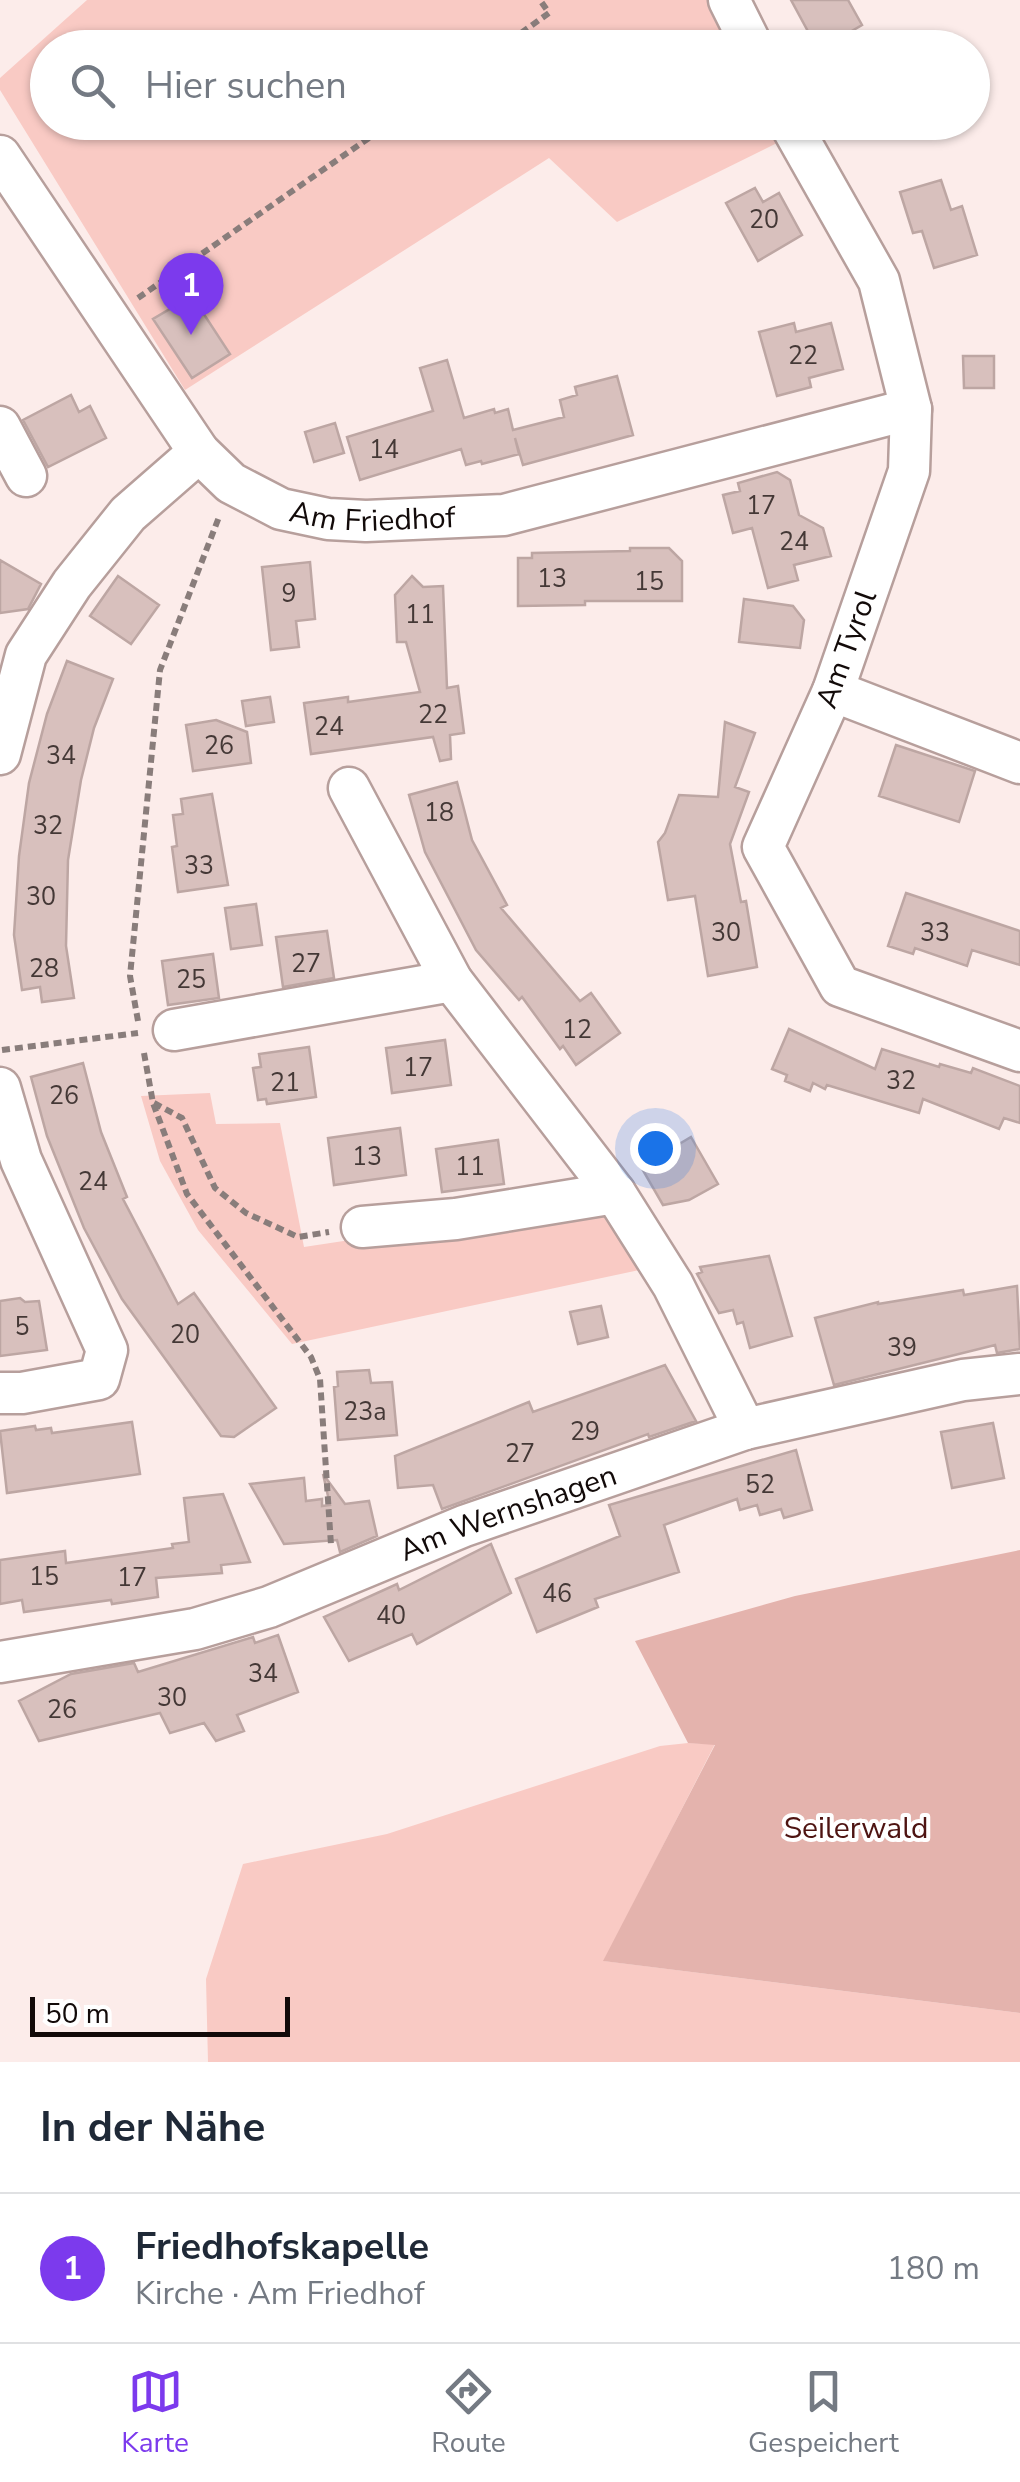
<!DOCTYPE html>
<html lang="de">
<meta charset="utf-8">
<style>
:root{--surface:#fff;--page:#f6f6f7;--text:#1f2937;--muted:#747a83;--line:#e0e1e3;--accent:#7c3aed}
body{margin:0;font-family:"Nunito Sans",sans-serif;background:var(--page);color:var(--text)}
.scale{position:absolute;left:30px;bottom:25px;width:260px;box-sizing:border-box;padding-left:10px;border:5px solid #120a09;border-top:0;font-size:28px;line-height:35px;white-space:nowrap;color:#120a09;-webkit-text-stroke:8px #fff;paint-order:stroke}
.you{position:absolute;left:655px;top:1148px;width:35px;height:35px;margin:-25px;border:8px solid #fff;border-radius:50%;background:#1a73e8;box-shadow:0 0 0 15px #1a73e833}
.badge{display:grid;place-items:center;width:65px;height:65px;border-radius:50%;background:var(--accent);color:#fff;font-size:32px;font-weight:700}
.pin{position:absolute;translate:-50% -82px;filter:drop-shadow(0 2px 5px #0008)}
.pin::after{content:'';position:absolute;top:52px;width:35px;height:30px;background:inherit;clip-path:polygon(0 0,100% 0,50% 100%)}
.list{margin:0;padding:0;list-style:none}
h2{display:flex;justify-content:space-between;align-items:center;height:130px;margin:0;padding:0 40px;font-size:42px}
h2 small{font-size:32px;font-weight:400;color:var(--muted)}
.list li{display:grid;grid-template-columns:65px 1fr auto;gap:30px;align-items:center;box-sizing:border-box;height:150px;padding:0 40px;border-top:2px solid var(--line)}
.list b{display:block;font-size:38px;white-space:nowrap}
.list p{margin:0;font-size:32px;white-space:nowrap;color:var(--muted)}
.list em{font-size:32px;font-style:normal;color:var(--muted)}
.icon{flex:none;width:55px;height:55px;fill:none;stroke:currentColor;stroke-width:2;stroke-linecap:round;stroke-linejoin:round}
.map{position:relative;flex:none;width:1020px;height:2062px;overflow:hidden}
.search{position:absolute;background:var(--surface);box-shadow:0 2px 8px #0004;left:30px;right:30px;top:30px;height:110px;display:flex;align-items:center;gap:25px;box-sizing:border-box;padding:0 35px;border-radius:55px;color:var(--muted);font-size:38px}
.sheet{height:280px;background:var(--surface)}
nav{display:flex;justify-content:space-around;align-items:center;box-sizing:border-box;height:140px;border-top:2px solid var(--line);background:var(--surface);font-size:28px;color:var(--muted)}
nav a{display:grid;justify-items:center;gap:5px}
nav .on{color:var(--accent)}
.map>svg:first-child{display:block}
.green{fill:#f9cac4}
.forest{fill:#e4b3ad}
.building{fill:#d8c0bd;stroke:#bda6a3;stroke-width:2.5}
.lines{fill:none;stroke-linecap:round;stroke-linejoin:round}
.minor-casing{stroke:#b79f9c;stroke-width:45}
.path{stroke:#897d7b;stroke-width:6;stroke-dasharray:8 5;stroke-linecap:butt}
.minor{stroke:#fff;stroke-width:40}
.labels{text-anchor:middle;stroke-width:8;stroke-linejoin:round;paint-order:stroke}
.number-label{font-size:25px;fill:#443836}
.street-label{font-size:30px;fill:#120a09;stroke:#fff}
.park-label{font-size:30px;fill:#4e1412;stroke:#fff}
</style>
<div class="map">
<svg width="1020" height="2062" viewBox="0 0 1020 2062">
<rect width="100%" height="100%" fill="#fcecea"/>
<path class="green" d="M 87,0 L 709,0 L 732,47 L 48,48 L 48,122 L 767,122 L 777,143 L 617,222 L 549,158 L 185,390 L 0,90 L 0,78 Z
M 210,1093 L 216,1124 L 280,1123 L 304,1247 L 607,1201 L 644,1269 L 292,1344 L 198,1230 L 160,1161 L 141,1096 Z
M 688,1743 L 715,1744 L 604,1961 L 1020,2013 L 1020,2062 L 208,2062 L 206,1979 L 243,1864 L 387,1834 L 660,1746 Z"/>
<path class="forest" d="M 1020,1550 L 1020,2013 L 603,1961 L 715,1745 L 688,1743 L 635,1641 L 795,1596 Z"/>
<path class="building" d="M 791,0 L 848,0 L 862,25 L 845,35 L 852,48 L 817,48 Z
M 941,180 L 951,210 L 962,206 L 977,255 L 934,268 L 922,231 L 913,233 L 900,192 Z
M 755,188 L 763,202 L 779,193 L 802,235 L 758,261 L 726,203 Z
M 192,296 L 230,354 L 192,378 L 153,319 Z
M 794,323 L 796,332 L 831,323 L 843,369 L 809,378 L 811,387 L 777,396 L 759,332 Z
M 963,356 L 994,356 L 994,388 L 964,388 Z
M 447,360 L 464,418 L 494,409 L 495,413 L 508,409 L 513,430 L 564,417 L 560,400 L 577,395 L 575,387 L 617,376 L 633,435 L 523,465 L 515,438 L 519,454 L 482,464 L 481,461 L 466,465 L 461,449 L 360,480 L 347,437 L 433,411 L 420,368 Z
M 71,395 L 79,412 L 90,406 L 106,438 L 48,467 L 23,420 Z
M 335,423 L 344,453 L 314,462 L 305,432 Z
M 777,472 L 790,480 L 799,515 L 823,528 L 831,556 L 794,565 L 798,580 L 768,588 L 752,528 L 733,533 L 723,495 L 740,491 L 738,483 Z
M 630,548 L 669,548 L 682,561 L 682,601 L 585,601 L 585,605 L 518,606 L 518,558 L 532,558 L 532,553 L 630,551 Z
M 0,560 L 41,584 L 28,609 L 0,613 Z
M 310,562 L 315,619 L 296,621 L 299,647 L 271,650 L 262,567 Z
M 118,576 L 159,605 L 131,644 L 90,616 Z
M 412,576 L 423,587 L 443,586 L 447,688 L 458,686 L 464,733 L 450,735 L 451,759 L 440,761 L 433,737 L 311,754 L 304,703 L 348,697 L 348,702 L 420,692 L 406,642 L 397,642 L 395,595 Z
M 744,599 L 793,606 L 804,620 L 800,648 L 739,642 Z
M 67,661 L 113,679 L 94,728 L 81,780 L 68,860 L 66,946 L 74,998 L 42,1002 L 40,987 L 22,990 L 14,935 L 19,856 L 29,783 L 47,714 Z
M 270,697 L 274,722 L 246,726 L 242,701 Z
M 216,720 L 247,732 L 251,763 L 193,771 L 186,725 Z
M 725,722 L 755,733 L 735,787 L 749,792 L 730,844 L 741,902 L 746,901 L 757,967 L 708,976 L 695,896 L 668,900 L 658,842 L 665,833 L 679,795 L 718,797 Z
M 896,745 L 975,771 L 959,822 L 879,796 Z
M 457,782 L 472,840 L 507,905 L 501,908 L 580,1001 L 591,993 L 620,1033 L 576,1065 L 563,1046 L 560,1049 L 522,997 L 519,1000 L 476,950 L 425,852 L 409,795 Z
M 212,794 L 228,885 L 178,892 L 172,847 L 177,846 L 173,815 L 183,814 L 181,799 Z
M 906,893 L 1020,931 L 1020,965 L 972,950 L 967,966 L 915,948 L 913,954 L 888,946 Z
M 256,904 L 262,945 L 231,949 L 225,908 Z
M 327,931 L 334,978 L 283,987 L 276,937 Z
M 213,954 L 219,998 L 168,1005 L 162,961 Z
M 789,1029 L 875,1069 L 882,1049 L 939,1067 L 940,1064 L 971,1073 L 973,1068 L 1020,1086 L 1020,1123 L 1004,1118 L 999,1129 L 923,1099 L 919,1113 L 827,1085 L 825,1089 L 813,1083 L 810,1091 L 785,1081 L 787,1075 L 772,1069 Z
M 445,1040 L 451,1085 L 392,1093 L 386,1048 Z
M 309,1047 L 316,1097 L 267,1104 L 266,1099 L 258,1100 L 253,1068 L 261,1067 L 259,1054 Z
M 83,1063 L 101,1132 L 127,1197 L 123,1199 L 178,1304 L 194,1293 L 276,1408 L 234,1437 L 221,1436 L 122,1299 L 84,1228 L 47,1136 L 31,1077 Z
M 400,1128 L 406,1175 L 334,1185 L 328,1138 Z
M 691,1137 L 718,1184 L 689,1200 L 663,1205 L 641,1167 Z
M 498,1140 L 504,1184 L 442,1192 L 436,1149 Z
M 769,1256 L 792,1336 L 750,1348 L 743,1322 L 737,1324 L 733,1310 L 719,1313 L 697,1274 L 702,1272 L 700,1267 Z
M 1017,1286 L 1020,1349 L 997,1353 L 995,1345 L 834,1385 L 815,1318 L 878,1302 L 878,1304 L 963,1290 L 964,1295 Z
M 20,1298 L 25,1302 L 39,1301 L 47,1350 L 0,1356 L 0,1301 Z
M 601,1306 L 608,1337 L 578,1344 L 570,1312 Z
M 665,1365 L 696,1421 L 649,1437 L 648,1434 L 442,1509 L 433,1485 L 398,1488 L 395,1456 L 529,1402 L 533,1412 Z
M 369,1370 L 371,1383 L 392,1382 L 397,1435 L 338,1440 L 334,1387 L 338,1386 L 337,1372 Z
M 132,1422 L 140,1474 L 7,1493 L 0,1431 L 35,1426 L 36,1430 L 51,1428 L 52,1433 Z
M 993,1423 L 1004,1478 L 952,1488 L 941,1432 Z
M 796,1450 L 812,1510 L 784,1518 L 781,1509 L 760,1515 L 757,1505 L 740,1510 L 737,1499 L 664,1525 L 679,1572 L 595,1599 L 598,1607 L 537,1632 L 516,1579 L 620,1536 L 609,1505 Z
M 323,1474 L 345,1504 L 369,1501 L 377,1536 L 340,1552 L 337,1540 L 284,1544 L 250,1484 L 304,1478 L 306,1501 L 322,1499 L 322,1506 L 330,1505 Z
M 223,1494 L 250,1562 L 221,1565 L 222,1573 L 156,1578 L 158,1597 L 112,1604 L 111,1600 L 24,1612 L 22,1600 L 0,1604 L 0,1560 L 65,1551 L 66,1563 L 173,1548 L 172,1544 L 189,1542 L 184,1498 Z
M 491,1544 L 511,1593 L 417,1644 L 412,1634 L 349,1661 L 324,1617 L 397,1584 L 399,1590 Z
M 278,1635 L 298,1692 L 237,1715 L 244,1731 L 216,1741 L 204,1723 L 170,1733 L 160,1713 L 39,1741 L 19,1701 L 71,1674 L 134,1663 L 138,1672 L 253,1637 L 255,1643 Z"/>
<g class="lines">
<g class="minor-casing">
<g id="minor">
<path d="M 729,0 L 753,48"/>
<path d="M 789,122 L 879,281 L 911,409 L 909,471 L 833,691 L 763,847 L 840,986 L 1020,1051"/>
<path id="s1" d="M 0,156 L 199,452 L 231,483 L 281,509 L 328,519 L 366,521 L 504,515 L 911,409"/>
<path d="M 0,427 L 26,476"/>
<path d="M 833,691 L 1020,763"/>
<path d="M 0,754 L 26,655 L 72,584 L 128,514 L 199,452"/>
<path d="M 349,788 L 452,981 L 615,1193 L 673,1285 L 745,1429"/>
<path d="M 174,1030 L 452,981"/>
<path d="M 0,1088 L 21,1160 L 107,1350 L 99,1379 L 22,1393 L 0,1393"/>
<path d="M 362,1227 L 456,1219 L 615,1193"/>
<path id="s2" d="M 0,1662 L 195,1629 L 269,1607 L 464,1526 L 745,1429 L 963,1380 L 1020,1374"/>
</g>
</g>
<path class="path" d="M 500,48 L 549,13 L 540,0
M 138,298 L 392,122
M 138,1021 L 130,976 L 160,670 L 219,517
M 2,1050 L 138,1033
M 144,1053 L 153,1103 L 187,1194 L 311,1357 L 320,1379 L 331,1545
M 154,1103 L 182,1118 L 215,1188 L 246,1213 L 298,1237 L 329,1232"/>
<use href="#minor" class="minor"/>
</g>
<g class="labels">
<g class="number-label">
<text x="764" y="228">20</text>
<text x="803" y="364">22</text>
<text x="384" y="458">14</text>
<text x="761" y="514">17</text>
<text x="794" y="550">24</text>
<text x="552" y="587">13</text>
<text x="649" y="590">15</text>
<text x="289" y="602">9</text>
<text x="420" y="623">11</text>
<text x="433" y="723">22</text>
<text x="329" y="735">24</text>
<text x="219" y="754">26</text>
<text x="61" y="764">34</text>
<text x="439" y="821">18</text>
<text x="48" y="834">32</text>
<text x="199" y="874">33</text>
<text x="41" y="905">30</text>
<text x="726" y="941">30</text>
<text x="935" y="941">33</text>
<text x="306" y="972">27</text>
<text x="44" y="977">28</text>
<text x="191" y="988">25</text>
<text x="577" y="1038">12</text>
<text x="418" y="1076">17</text>
<text x="901" y="1089">32</text>
<text x="285" y="1091">21</text>
<text x="64" y="1104">26</text>
<text x="367" y="1165">13</text>
<text x="470" y="1175">11</text>
<text x="93" y="1190">24</text>
<text x="22" y="1335">5</text>
<text x="185" y="1343">20</text>
<text x="902" y="1356">39</text>
<text x="365" y="1420">23a</text>
<text x="585" y="1440">29</text>
<text x="520" y="1462">27</text>
<text x="760" y="1493">52</text>
<text x="44" y="1585">15</text>
<text x="132" y="1586">17</text>
<text x="557" y="1602">46</text>
<text x="391" y="1624">40</text>
<text x="263" y="1682">34</text>
<text x="172" y="1706">30</text>
<text x="62" y="1718">26</text>
</g>
<g class="street-label">
<text dy="10" stroke="none"><textPath href="#s1" startOffset="550">Am Friedhof</textPath></text>
<text transform="translate(846 649) rotate(-70)" y="10">Am Tyrol</text>
<text dy="10" stroke="none"><textPath href="#s2" startOffset="532">Am Wernshagen</textPath></text>
</g>
<g class="park-label">
<text x="856" y="1838">Seilerwald</text>
</g>
</g>
</svg>
<div class="scale">50 m</div>
<div class="you"></div>
<div class="pin badge" style="left:191px;top:335px">1</div>
<div class="search"><svg class="icon" aria-label="search" viewBox="0 0 24 24"><circle cx="10" cy="10" r="6"/><path d="M15 15l6 6"/></svg>Hier suchen</div>
</div>
<section class="sheet">
<h2>In der Nähe<small></small></h2>
<ul class="list">
<li><span class="badge">1</span><div><b>Friedhofskapelle</b><p>Kirche · Am Friedhof</p></div><em>180 m</em></li>
</ul>
</section>
<nav>
<a class="on"><svg class="icon" aria-label="map" viewBox="0 0 24 24"><path d="M3 6l6-2 6 2 6-2v14l-6 2-6-2-6 2zM9 4v14M15 6v14"/></svg>Karte</a>
<a><svg class="icon" aria-label="directions" viewBox="0 0 24 24"><path d="M12 3l9 9-9 9-9-9zM9 14v-3h6M13 9l2 2-2 2"/></svg>Route</a>
<a><svg class="icon" aria-label="saved" viewBox="0 0 24 24"><path d="M7 4h10v16l-5-4-5 4z"/></svg>Gespeichert</a>
</nav>
